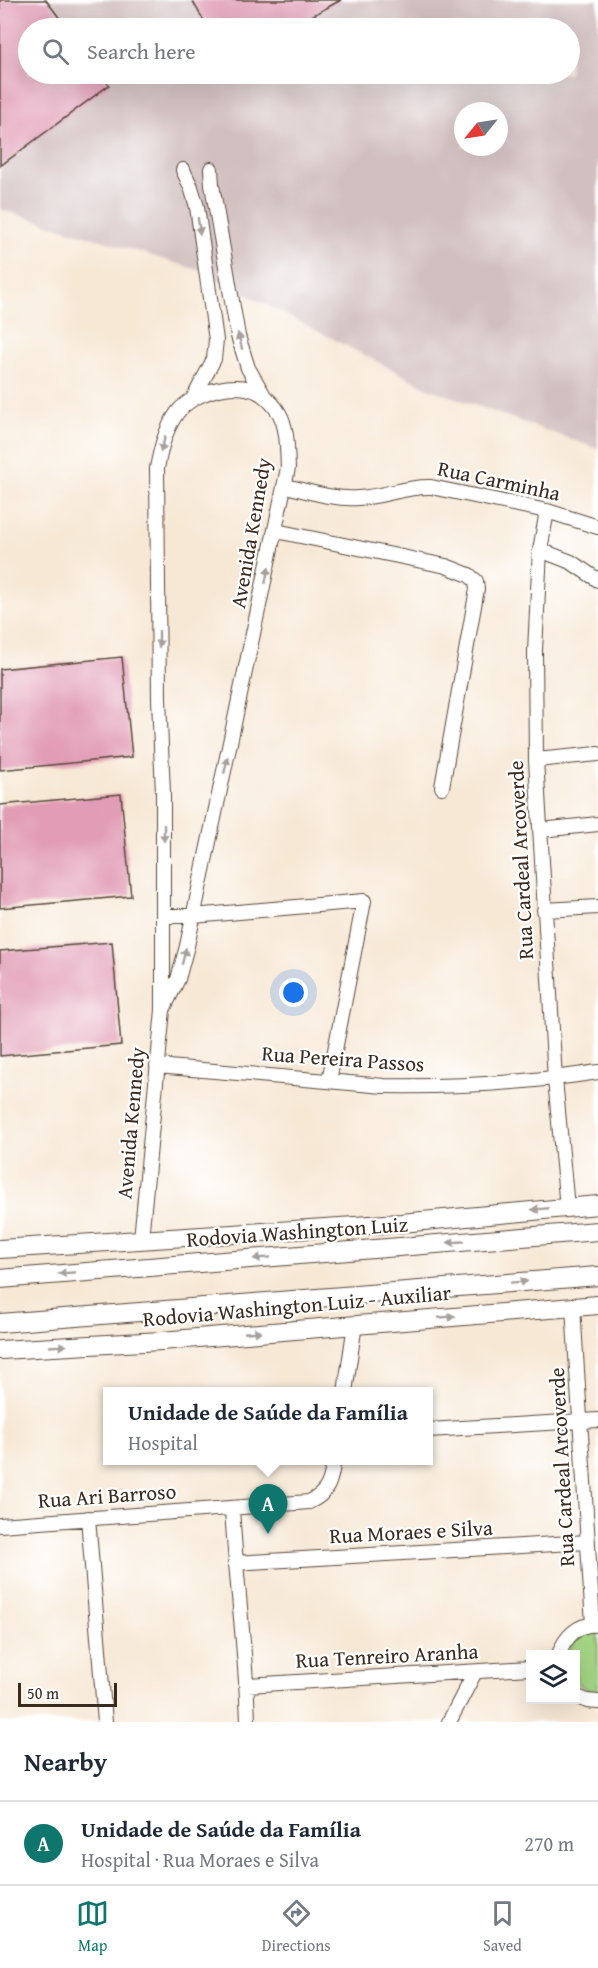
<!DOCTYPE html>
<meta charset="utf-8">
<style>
:root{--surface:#fff;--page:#f2f2f3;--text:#1f2937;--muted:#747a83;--line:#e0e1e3;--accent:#0f766e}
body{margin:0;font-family:"Gentium Book Plus",serif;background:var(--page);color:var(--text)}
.controls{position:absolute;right:18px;bottom:18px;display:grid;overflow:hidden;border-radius:0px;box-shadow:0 6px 24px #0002}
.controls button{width:54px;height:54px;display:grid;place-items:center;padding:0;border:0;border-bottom:2px solid var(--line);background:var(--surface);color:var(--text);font:30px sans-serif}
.compass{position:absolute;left:454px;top:102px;width:54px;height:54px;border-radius:50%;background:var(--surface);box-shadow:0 6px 24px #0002;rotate:240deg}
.scale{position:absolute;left:18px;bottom:15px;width:99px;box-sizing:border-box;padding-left:6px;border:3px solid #3b2a1e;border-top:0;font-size:16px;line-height:21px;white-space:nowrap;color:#3b2a1e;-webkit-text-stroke:4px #fff;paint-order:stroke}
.you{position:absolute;left:294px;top:993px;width:21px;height:21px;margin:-15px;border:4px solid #fff;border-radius:50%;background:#1a73e8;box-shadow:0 0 0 9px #1a73e833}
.badge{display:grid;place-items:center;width:39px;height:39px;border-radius:50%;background:var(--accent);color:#fff;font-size:20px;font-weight:700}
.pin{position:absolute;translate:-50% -50px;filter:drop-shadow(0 2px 3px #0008)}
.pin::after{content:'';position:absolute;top:32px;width:21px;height:18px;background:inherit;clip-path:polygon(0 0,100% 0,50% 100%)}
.popup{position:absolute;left:103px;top:1387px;width:330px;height:78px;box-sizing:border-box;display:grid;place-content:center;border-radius:0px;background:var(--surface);filter:drop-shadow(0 2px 4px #0005);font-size:20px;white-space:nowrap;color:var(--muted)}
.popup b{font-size:22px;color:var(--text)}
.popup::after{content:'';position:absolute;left:50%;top:100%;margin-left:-12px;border:12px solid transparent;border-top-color:var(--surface)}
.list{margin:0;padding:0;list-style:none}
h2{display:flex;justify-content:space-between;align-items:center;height:78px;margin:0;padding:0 24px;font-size:26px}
h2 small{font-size:20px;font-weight:400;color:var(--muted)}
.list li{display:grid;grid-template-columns:39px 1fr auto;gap:18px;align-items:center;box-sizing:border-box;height:84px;padding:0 24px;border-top:2px solid var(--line)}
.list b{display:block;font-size:22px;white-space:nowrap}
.list p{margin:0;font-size:20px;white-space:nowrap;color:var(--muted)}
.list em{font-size:20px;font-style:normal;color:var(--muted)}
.icon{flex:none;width:33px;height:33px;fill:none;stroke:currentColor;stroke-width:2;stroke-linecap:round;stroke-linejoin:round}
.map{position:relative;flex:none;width:598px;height:1722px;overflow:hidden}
.search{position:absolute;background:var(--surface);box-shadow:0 6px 24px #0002;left:18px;right:18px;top:18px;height:66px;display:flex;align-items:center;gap:15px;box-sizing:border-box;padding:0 21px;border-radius:33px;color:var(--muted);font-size:22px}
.sheet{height:162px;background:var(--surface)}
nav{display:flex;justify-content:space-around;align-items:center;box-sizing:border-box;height:84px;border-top:2px solid var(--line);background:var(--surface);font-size:16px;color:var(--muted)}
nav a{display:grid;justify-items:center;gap:3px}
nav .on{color:var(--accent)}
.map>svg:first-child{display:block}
.industrial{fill:#d2bfc0;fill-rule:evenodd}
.green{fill:#a3d483;stroke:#6f7f50;stroke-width:1.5}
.building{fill:#e29db6}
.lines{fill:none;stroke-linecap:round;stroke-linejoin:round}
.minor-casing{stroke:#574639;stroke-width:16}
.highway-casing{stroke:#574639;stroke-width:20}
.minor{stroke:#fff;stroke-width:14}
.highway{stroke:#fff;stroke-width:18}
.oneway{fill:#a79f9a}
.labels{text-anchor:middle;stroke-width:4.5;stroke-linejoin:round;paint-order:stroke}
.street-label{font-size:21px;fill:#3b2a1e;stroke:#fff}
</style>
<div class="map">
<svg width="598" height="1722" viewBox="0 0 598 1722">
<rect width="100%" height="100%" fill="#fff"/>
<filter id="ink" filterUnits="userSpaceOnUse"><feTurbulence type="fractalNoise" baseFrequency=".0167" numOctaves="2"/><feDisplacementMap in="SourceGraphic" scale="12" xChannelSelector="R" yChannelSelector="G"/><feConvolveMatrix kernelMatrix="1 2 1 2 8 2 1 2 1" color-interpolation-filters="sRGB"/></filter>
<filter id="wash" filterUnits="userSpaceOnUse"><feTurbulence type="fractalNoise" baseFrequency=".008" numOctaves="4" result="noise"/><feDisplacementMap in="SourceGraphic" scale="24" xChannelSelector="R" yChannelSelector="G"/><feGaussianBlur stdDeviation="1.35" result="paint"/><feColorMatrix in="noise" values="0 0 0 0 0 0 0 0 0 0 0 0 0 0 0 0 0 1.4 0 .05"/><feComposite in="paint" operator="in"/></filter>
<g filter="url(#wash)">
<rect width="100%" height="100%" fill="#f7e8d5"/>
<path class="industrial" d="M 0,0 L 598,0 L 598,449 L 430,389 L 201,271 L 0,209 ZM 28,28 L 570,28 L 570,74 L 28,74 ZM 463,111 L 499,111 L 499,147 L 463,147 Z"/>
<path class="green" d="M 594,1631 L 598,1631 L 598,1692 L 589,1691 L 576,1682 L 576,1654 L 568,1654 C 571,1641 581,1635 594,1631 Z"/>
<g id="blocks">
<path class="building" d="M 0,0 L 46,0 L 67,28 L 28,28 L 28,74 L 101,74 L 109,85 L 0,166 Z
M 192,0 L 341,0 L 290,28 L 208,28 Z
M 122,657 L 132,757 L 0,770 L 0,669 Z
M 121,794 L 131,896 L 0,908 L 0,805 Z
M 112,942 L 121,1045 L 0,1056 L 0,951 Z"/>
</g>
</g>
<g filter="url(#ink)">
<use href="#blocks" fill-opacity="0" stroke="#574639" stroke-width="1.5"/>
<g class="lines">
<g class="minor-casing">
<path id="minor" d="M 211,169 L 212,185 L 238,336 L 248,368 L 263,394
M 183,170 L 191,187 L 197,207 L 216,340 L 214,359 L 194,397
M 285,486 C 309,491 334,500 358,498 C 384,497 405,486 431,487 L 547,511 L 598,527
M 547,511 L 540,550 L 535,651 L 536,760 L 555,1079 L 567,1208
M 276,531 L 446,566 L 469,575 L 476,581 L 477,589 L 442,787
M 540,550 L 571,562 L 598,580
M 536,760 L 598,754
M 541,830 L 598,824
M 544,910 L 598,907
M 164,916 L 193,916 L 364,901 L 329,1081
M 157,1066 L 384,1086 C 455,1087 528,1083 598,1072
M 141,1239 L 163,1010 L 163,793 L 159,699 L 157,468 C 161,448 165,430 177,413 C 193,391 242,377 264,396 C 269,400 276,408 279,413 C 288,428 287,451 288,468 L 187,946 L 178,979 L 163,1010
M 573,1307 L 593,1624
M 345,1392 L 355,1324
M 428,1430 L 598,1420
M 232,1508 C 236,1580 246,1651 248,1722
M 88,1518 L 105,1722
M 0,1525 L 309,1502 C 329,1493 331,1480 334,1460
M 235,1563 L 588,1542
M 559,1654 C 565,1637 578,1623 598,1625
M 247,1685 L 530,1668
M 576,1696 L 587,1701 L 598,1702
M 449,1722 L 475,1672"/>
</g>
<g class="highway-casing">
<path id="highway" d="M 0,1249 L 401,1223 L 598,1205
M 0,1279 L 598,1231
M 0,1323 L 598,1276
M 0,1350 L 161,1341 L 598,1305"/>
</g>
<use href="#minor" class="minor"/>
<use href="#highway" class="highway"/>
</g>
<defs><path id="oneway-solid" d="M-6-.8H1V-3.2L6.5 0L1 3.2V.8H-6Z" transform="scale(1.5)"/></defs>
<g class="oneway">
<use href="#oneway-solid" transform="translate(199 226) rotate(82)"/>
<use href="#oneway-solid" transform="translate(240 341) rotate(-105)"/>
<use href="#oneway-solid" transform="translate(163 444) rotate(105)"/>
<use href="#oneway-solid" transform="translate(267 575) rotate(-78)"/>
<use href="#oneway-solid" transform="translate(159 639) rotate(90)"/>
<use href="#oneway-solid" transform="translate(226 765) rotate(-78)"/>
<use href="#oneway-solid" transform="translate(164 833) rotate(90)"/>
<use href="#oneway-solid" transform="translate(184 956) rotate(-76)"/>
<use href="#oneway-solid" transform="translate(540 1209) rotate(175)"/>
<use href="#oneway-solid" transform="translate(456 1242) rotate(175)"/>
<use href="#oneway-solid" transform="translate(262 1258) rotate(176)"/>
<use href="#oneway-solid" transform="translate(67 1273) rotate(175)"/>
<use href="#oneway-solid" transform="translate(519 1282) rotate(-4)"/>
<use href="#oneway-solid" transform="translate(447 1317) rotate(-5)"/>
<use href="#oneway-solid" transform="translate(253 1332) rotate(-5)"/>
<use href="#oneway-solid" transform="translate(58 1346) rotate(-3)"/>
</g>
</g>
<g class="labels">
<g class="street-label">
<text transform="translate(499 481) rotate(12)" y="7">Rua Carminha</text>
<text transform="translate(251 533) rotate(-80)" y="7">Avenida Kennedy</text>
<text transform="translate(521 860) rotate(-93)" y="7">Rua Cardeal Arcoverde</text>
<text transform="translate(343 1059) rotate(4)" y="7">Rua Pereira Passos</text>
<text transform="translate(131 1123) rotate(-85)" y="7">Avenida Kennedy</text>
<text transform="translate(297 1232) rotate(-4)" y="7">Rodovia Washington Luiz</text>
<text transform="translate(297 1306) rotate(-5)" y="7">Rodovia Washington Luiz - Auxiliar</text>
<text transform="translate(562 1467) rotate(-93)" y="7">Rua Cardeal Arcoverde</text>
<text transform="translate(107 1496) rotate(-4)" y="7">Rua Ari Barroso</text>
<text transform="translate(411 1532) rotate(-3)" y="7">Rua Moraes e Silva</text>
<text transform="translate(387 1656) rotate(-3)" y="7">Rua Tenreiro Aranha</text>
</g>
</g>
</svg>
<div class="controls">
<button><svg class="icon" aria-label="layers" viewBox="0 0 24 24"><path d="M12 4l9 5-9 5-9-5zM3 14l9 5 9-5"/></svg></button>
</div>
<svg class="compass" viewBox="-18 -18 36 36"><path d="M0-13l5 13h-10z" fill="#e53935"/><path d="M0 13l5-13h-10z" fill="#747a83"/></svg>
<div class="scale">50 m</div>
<div class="you"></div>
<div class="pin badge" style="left:268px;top:1534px">A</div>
<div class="popup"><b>Unidade de Saúde da Família</b>Hospital</div>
<div class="search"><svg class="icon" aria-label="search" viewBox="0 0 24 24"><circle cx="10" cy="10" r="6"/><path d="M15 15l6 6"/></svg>Search here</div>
</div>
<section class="sheet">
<h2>Nearby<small></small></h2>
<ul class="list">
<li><span class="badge">A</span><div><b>Unidade de Saúde da Família</b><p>Hospital · Rua Moraes e Silva</p></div><em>270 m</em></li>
</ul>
</section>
<nav>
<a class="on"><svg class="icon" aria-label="map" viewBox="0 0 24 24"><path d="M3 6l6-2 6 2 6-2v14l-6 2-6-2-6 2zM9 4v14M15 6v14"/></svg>Map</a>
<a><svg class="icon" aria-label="directions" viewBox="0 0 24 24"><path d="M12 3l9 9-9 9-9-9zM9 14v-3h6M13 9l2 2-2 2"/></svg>Directions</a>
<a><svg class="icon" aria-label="saved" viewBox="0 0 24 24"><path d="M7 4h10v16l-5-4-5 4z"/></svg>Saved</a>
</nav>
